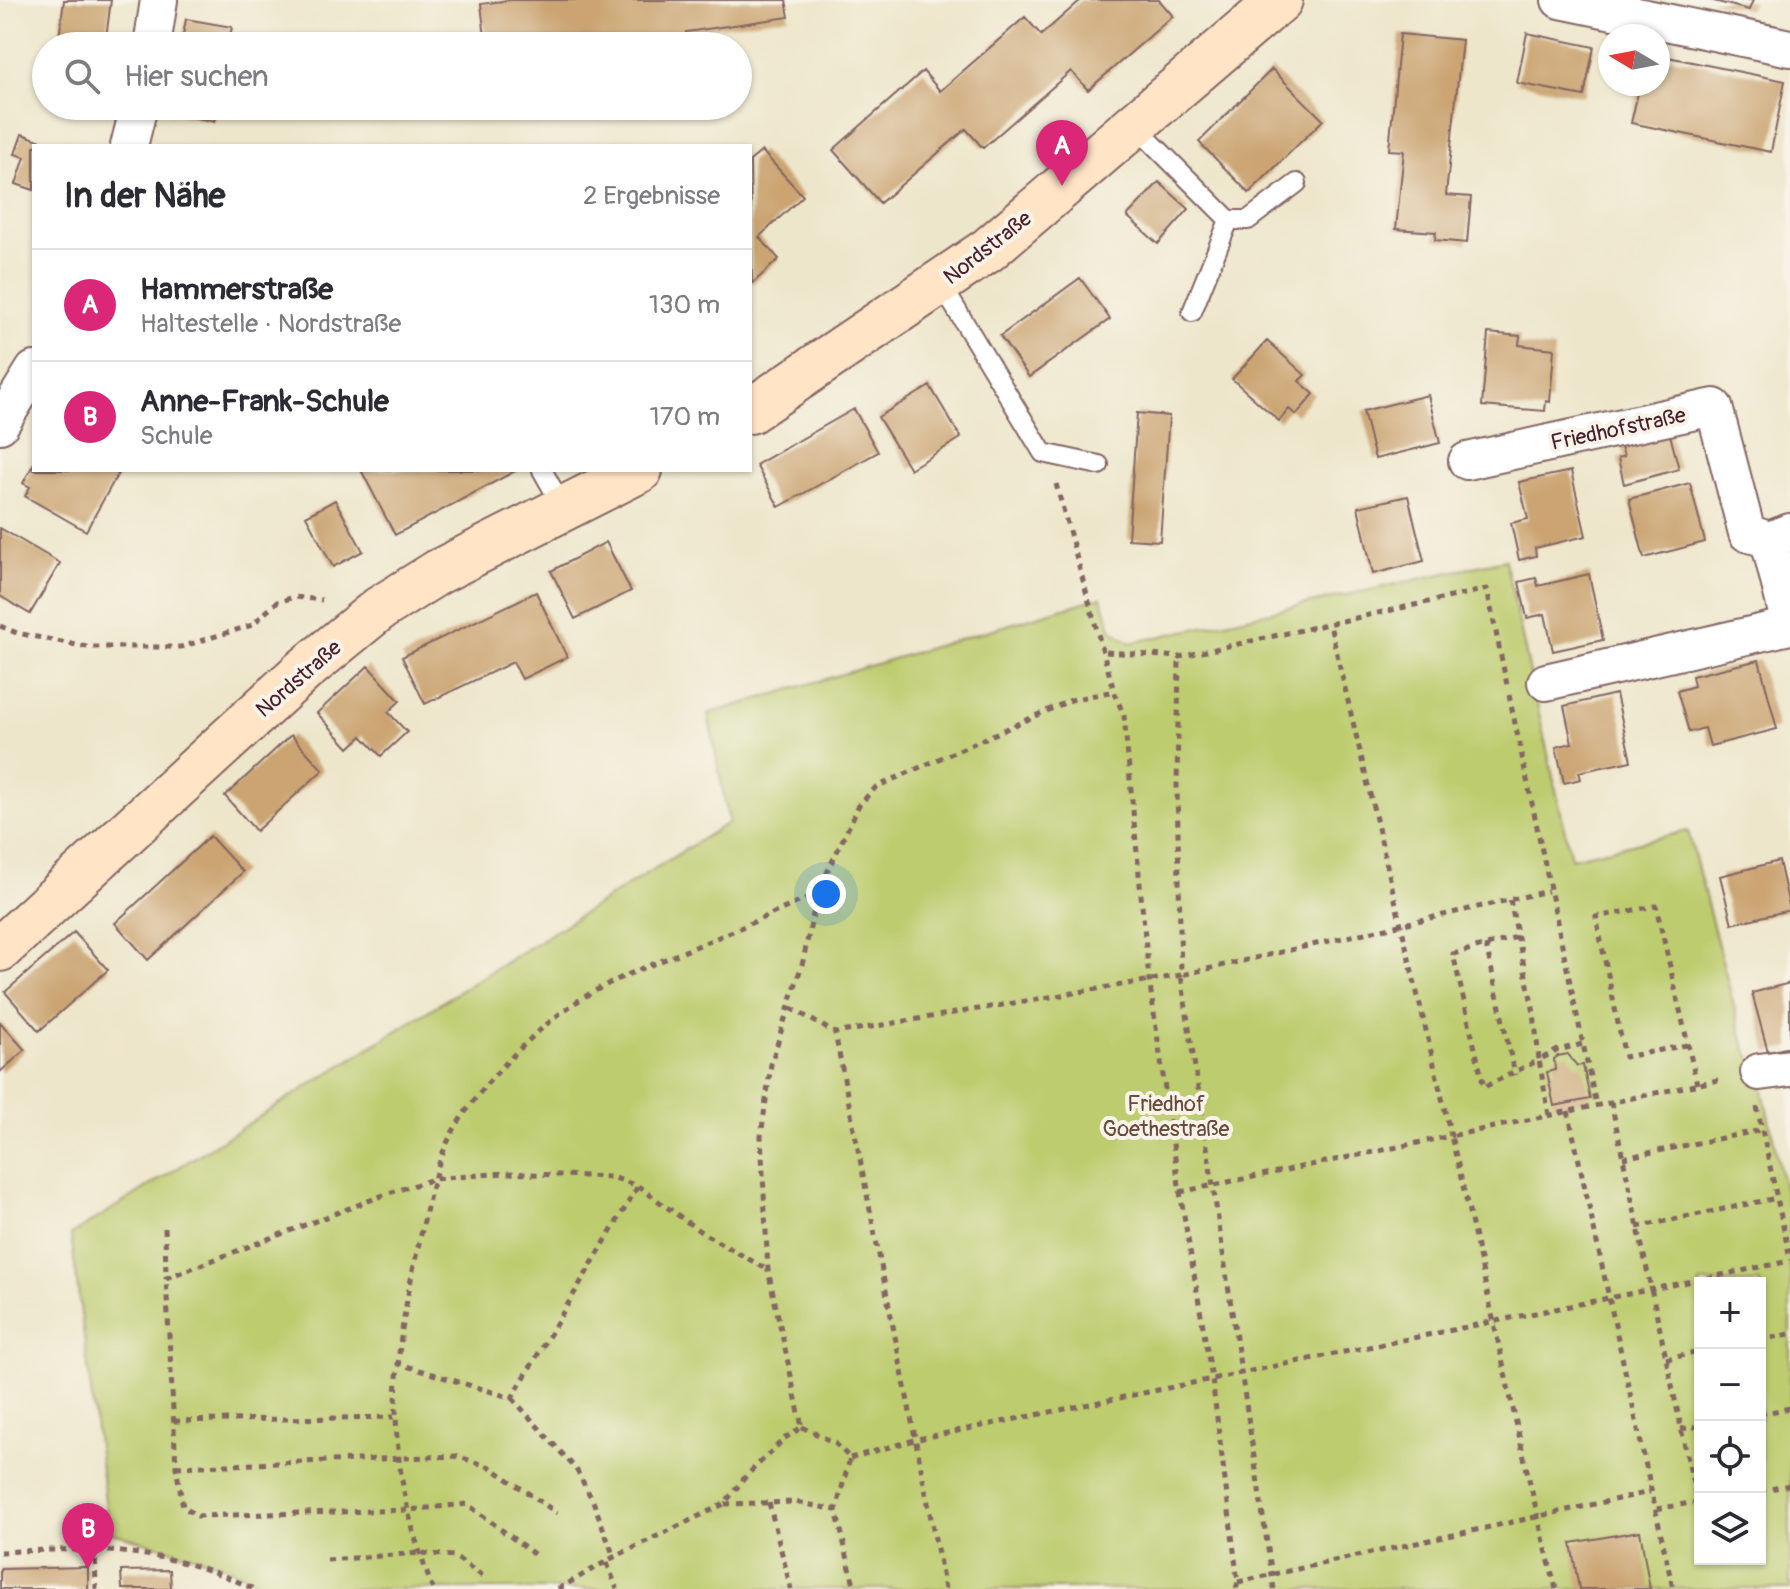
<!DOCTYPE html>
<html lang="de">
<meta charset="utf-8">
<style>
:root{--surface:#fff;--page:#f2f2f3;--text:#2b2b33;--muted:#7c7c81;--line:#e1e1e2;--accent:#db2777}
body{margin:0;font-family:Pangolin,sans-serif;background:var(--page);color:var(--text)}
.controls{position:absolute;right:24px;bottom:24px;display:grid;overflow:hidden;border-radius:0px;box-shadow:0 2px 6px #0004}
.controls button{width:72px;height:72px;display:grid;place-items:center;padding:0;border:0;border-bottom:2px solid var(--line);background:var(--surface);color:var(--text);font:40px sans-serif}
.compass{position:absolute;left:1598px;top:24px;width:72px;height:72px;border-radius:50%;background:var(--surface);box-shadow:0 2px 6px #0004;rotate:280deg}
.you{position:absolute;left:826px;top:894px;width:28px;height:28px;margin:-20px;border:6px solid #fff;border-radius:50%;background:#1a73e8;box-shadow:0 0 0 12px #1a73e833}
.badge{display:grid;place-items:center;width:52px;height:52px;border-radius:50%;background:var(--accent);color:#fff;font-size:26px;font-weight:700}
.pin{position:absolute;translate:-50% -66px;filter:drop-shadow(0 2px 4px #0008)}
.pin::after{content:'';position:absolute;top:42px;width:28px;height:24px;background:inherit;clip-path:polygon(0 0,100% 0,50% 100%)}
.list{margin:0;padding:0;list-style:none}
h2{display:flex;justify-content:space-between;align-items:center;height:104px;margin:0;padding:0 32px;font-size:34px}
h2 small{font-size:26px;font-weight:400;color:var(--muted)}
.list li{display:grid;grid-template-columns:52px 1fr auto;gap:24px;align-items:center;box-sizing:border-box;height:112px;padding:0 32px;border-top:2px solid var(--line)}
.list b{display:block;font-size:30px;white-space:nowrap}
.list p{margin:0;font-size:26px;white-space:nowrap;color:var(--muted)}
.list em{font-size:26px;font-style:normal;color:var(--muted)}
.icon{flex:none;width:44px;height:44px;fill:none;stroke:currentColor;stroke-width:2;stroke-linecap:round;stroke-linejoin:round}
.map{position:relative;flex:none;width:1790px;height:1589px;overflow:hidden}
.search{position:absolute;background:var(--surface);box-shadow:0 2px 6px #0004;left:32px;top:32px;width:720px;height:88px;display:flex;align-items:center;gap:20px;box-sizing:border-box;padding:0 28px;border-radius:44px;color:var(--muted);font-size:30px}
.panel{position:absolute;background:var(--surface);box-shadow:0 2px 6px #0004;left:32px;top:144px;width:720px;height:328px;border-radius:0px}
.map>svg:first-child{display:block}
.green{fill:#bdcc6e;stroke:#84764c;stroke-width:2;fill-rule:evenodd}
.building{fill:#cba472}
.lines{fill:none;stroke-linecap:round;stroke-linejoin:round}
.lane-casing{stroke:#836563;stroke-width:22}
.street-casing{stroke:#836563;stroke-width:40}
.secondary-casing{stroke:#836563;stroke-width:48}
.path{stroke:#836563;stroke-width:5;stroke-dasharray:6 6;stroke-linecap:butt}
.lane{stroke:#fff;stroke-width:18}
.street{stroke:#fff;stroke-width:36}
.secondary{stroke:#ffe4c6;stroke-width:44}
.labels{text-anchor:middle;stroke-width:8;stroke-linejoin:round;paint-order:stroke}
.street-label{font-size:22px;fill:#4a1f2b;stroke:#f7f3e8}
.park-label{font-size:22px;fill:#674a3c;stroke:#f7f3e8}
</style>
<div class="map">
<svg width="1790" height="1589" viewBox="0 0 1790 1589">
<rect width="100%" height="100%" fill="#f7f3e8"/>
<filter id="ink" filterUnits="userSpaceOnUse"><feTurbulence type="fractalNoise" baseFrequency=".0125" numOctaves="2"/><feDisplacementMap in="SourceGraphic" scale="16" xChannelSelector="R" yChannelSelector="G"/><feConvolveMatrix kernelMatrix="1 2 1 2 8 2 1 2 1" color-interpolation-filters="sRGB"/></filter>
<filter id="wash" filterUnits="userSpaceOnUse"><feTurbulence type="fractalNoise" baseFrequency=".006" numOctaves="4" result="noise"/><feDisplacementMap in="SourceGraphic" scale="32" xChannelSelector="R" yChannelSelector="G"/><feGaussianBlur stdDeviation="1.8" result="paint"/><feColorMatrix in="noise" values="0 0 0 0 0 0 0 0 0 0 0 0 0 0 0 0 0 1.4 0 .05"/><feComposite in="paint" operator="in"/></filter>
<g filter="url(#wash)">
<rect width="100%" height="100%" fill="#eee6cb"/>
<path class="green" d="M 1505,560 L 1571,858 L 1688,831 L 1745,1048 L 1759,1072 L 1790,1216 L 1790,1589 L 272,1589 L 218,1563 L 109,1532 L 71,1235 L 729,822 L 708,714 L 1101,597 L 1112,630 L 1130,643 ZM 1700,1283 L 1760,1283 L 1760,1559 L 1700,1559 Z"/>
<g id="blocks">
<path class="building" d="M 64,0 L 111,0 L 105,46 L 58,46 Z
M 510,0 L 786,0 L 789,17 L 686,32 L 688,46 L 486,46 L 481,4 Z
M 1081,0 L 1159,0 L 1173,16 L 1088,90 L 1071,71 L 983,148 L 966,129 L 880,203 L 833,150 L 923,71 L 940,91 L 1025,17 L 1041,35 Z
M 1710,0 L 1753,0 L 1749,10 Z
M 186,19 L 232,27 L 228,46 L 181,46 Z
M 1527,33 L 1594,47 L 1584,96 L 1517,83 Z
M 1400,34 L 1462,40 L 1446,195 L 1471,197 L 1467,243 L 1435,240 L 1436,232 L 1396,229 L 1404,151 L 1389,150 Z
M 1658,55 L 1785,81 L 1771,152 L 1631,123 L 1640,84 L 1658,84 Z
M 1272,69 L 1323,120 L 1249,193 L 1199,142 Z
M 170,106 L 217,106 L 214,121 L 169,113 Z
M 22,134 L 55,146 L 34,146 L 34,190 L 16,184 L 25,157 L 15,154 Z
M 762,151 L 803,196 L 759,237 L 779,259 L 752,284 L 750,161 Z
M 1159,182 L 1189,209 L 1158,244 L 1127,216 Z
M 1080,278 L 1110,319 L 1029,377 L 1000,336 Z
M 1488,333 L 1520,336 L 1519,345 L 1554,349 L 1550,402 L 1546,401 L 1545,411 L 1482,406 Z
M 1267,341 L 1305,375 L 1299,381 L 1314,394 L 1296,415 L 1289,409 L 1279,421 L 1232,379 Z
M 930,386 L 961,438 L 910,469 L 878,417 Z
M 1428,395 L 1440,443 L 1375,459 L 1363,411 Z
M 854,409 L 878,452 L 779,507 L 756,465 Z
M 1137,413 L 1169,416 L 1160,541 L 1128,539 Z
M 1669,431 L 1679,469 L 1624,484 L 1618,458 L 1624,456 L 1620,443 Z
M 34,463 L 34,470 L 120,470 L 86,531 L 25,496 L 30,487 L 23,483 Z
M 361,470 L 517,470 L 395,535 Z
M 1571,471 L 1586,536 L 1535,548 L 1536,556 L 1519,560 L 1511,523 L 1528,519 L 1519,482 Z
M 1690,483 L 1705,542 L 1644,558 L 1629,499 Z
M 1408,496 L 1424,561 L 1373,574 L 1358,507 Z
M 335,500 L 363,551 L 333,567 L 306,516 Z
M 0,528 L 60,563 L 30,614 L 0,596 Z
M 606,542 L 631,591 L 575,619 L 551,571 Z
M 1589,574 L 1603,640 L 1553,651 L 1545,614 L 1527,618 L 1519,582 L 1536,578 L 1538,586 Z
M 536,592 L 567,657 L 522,679 L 513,662 L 425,704 L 402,657 Z
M 1759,660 L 1777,729 L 1710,746 L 1705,728 L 1689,732 L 1677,691 L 1694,686 L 1692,676 Z
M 368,666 L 400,701 L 388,712 L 407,732 L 381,756 L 362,736 L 349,748 L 317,713 Z
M 1616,694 L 1631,761 L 1579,772 L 1581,779 L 1564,783 L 1556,747 L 1572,743 L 1564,706 Z
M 291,735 L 323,770 L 256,831 L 225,796 Z
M 210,836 L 243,872 L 148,960 L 115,923 Z
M 1779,861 L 1790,910 L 1732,924 L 1720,876 Z
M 74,932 L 108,970 L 39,1031 L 5,992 Z
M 1790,983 L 1790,1047 L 1768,1052 L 1752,993 Z
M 0,1022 L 25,1050 L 0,1072 Z
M 1568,1054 L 1577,1066 L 1583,1065 L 1590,1099 L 1554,1106 L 1547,1072 L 1555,1070 L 1554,1059 L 1558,1056 Z
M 1640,1531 L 1650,1589 L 1579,1589 L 1571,1543 Z
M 88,1567 L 88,1589 L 0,1589 L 0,1569 Z
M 170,1570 L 171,1589 L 122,1589 L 121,1571 Z"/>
</g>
</g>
<g filter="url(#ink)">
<use href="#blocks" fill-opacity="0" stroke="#836563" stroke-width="2"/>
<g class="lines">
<g class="lane-casing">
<path id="lane" d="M 1133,124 L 1229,220 L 1248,220 L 1297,183
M 941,284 L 1043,453 L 1099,465
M 1192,312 L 1229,220
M 542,470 L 564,509"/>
</g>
<g class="street-casing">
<path id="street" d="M 1560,0 L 1790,48
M 152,46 L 159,0
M 129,146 L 139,106
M 0,425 L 34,370
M 1467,461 L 1714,407 L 1747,533 L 1769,540
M 1790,532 L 1769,540 L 1790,625
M 1546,682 L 1790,626
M 1759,1072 L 1790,1068"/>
</g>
<g class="secondary-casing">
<path id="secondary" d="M 750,411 L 988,250 L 1280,0
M 0,949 L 303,671 L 379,609 L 438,572 L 640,470"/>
</g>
<path class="path" d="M 1056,484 L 1114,691
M 0,626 L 17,633 L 87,647 L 181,647 L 252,625 L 277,602 L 295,597 L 322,600
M 1106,652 L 1179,657 L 1487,589 L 1507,685
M 1509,695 L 1596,1105
M 1510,900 L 1534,1013 L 1539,1060 L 1484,1087 L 1453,954 L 1517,937
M 1486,945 L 1515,1075
M 791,1008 L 835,1033
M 1687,1045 L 1625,1057 L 1596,917 L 1656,906 L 1697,1084
M 1611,1102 L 1697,1502 L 1656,1509
M 1757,1107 L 1790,1258
M 1568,1111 L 1673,1589
M 1549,1115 L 1539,1060 L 1558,1050 L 1583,1044
M 1623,1158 L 1762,1130
M 1180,1192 L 1451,1136 L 1330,625
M 1637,1227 L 1777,1198
M 165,1228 L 166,1278
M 1760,1340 L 1790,1334
M 1666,1359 L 1700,1352
M 396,1363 L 512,1398 L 638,1186
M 512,1398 L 576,1469 L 593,1501 L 614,1557
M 1760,1414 L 1790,1408
M 174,1421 L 394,1417
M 802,1427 L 835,1443 L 850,1458 L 836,1510
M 1681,1429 L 1700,1426
M 850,1458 L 918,1439 L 1212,1379 L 1238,1582 L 1236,1589
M 176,1467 L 456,1456 L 490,1467 L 557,1513
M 1760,1491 L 1790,1485
M 769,1503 L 791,1589
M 725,1504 L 796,1502 L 836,1510 L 855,1589
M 95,1548 L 96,1589
M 0,1552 C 95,1547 167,1547 254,1589
M 534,1554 L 467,1504 L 408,1510 L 198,1516 L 183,1507 L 176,1467 L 166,1278 L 389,1193 L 434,1179 L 505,1173 L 612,1177 L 638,1186 L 701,1232 L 768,1270
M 327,1560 L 419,1553 L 454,1556 L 484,1577
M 607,1563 L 617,1589
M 1238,1582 L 1650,1492
M 433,1589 C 383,1462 389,1370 420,1239 C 428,1204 434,1168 451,1135 C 474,1092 529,1035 569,1007 C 607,980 652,965 695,947 C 736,930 776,912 817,894 L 859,805 L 876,787 L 1071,700 L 1114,691 L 1124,716 L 1149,979 L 1180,1192 L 1212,1379 L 1790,1261
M 558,1589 L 614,1557 L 724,1504 L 746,1476 L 785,1438 L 802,1427 L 768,1270 L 761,1136 L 771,1064 L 803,961 L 817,895
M 945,1589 L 835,1033 L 1181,975 L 1177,786 L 1179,657
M 1274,1589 L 1181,975 L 1548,891
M 1556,1589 C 1517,1439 1488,1287 1451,1136 L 1723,1079"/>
<use href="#lane" class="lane"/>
<use href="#street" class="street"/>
<use href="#secondary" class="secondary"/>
</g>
</g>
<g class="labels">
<g class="street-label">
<text transform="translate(987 247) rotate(-38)" y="8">Nordstraße</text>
<text transform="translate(1618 428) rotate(-12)" y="8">Friedhofstraße</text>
<text transform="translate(298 678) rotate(-41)" y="8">Nordstraße</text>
</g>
<g class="park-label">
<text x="1166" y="1111">Friedhof<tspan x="1166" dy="25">Goethestraße</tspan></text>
</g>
</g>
</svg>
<div class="controls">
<button>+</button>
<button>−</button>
<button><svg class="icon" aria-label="locate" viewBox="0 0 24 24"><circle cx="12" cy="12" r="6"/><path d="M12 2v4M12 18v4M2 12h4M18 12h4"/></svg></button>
<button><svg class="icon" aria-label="layers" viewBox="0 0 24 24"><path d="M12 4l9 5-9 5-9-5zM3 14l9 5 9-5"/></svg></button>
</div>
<svg class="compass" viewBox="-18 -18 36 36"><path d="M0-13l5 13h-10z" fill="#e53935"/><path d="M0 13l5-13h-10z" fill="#7c7c81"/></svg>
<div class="you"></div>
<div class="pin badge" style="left:1062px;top:186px">A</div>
<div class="pin badge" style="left:88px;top:1569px">B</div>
<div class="search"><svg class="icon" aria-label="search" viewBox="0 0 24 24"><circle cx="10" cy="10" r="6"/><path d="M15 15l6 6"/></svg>Hier suchen</div>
<section class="panel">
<h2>In der Nähe<small>2 Ergebnisse</small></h2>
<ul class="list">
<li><span class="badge">A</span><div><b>Hammerstraße</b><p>Haltestelle · Nordstraße</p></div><em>130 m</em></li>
<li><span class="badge">B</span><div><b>Anne-Frank-Schule</b><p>Schule</p></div><em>170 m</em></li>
</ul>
</section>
</div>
